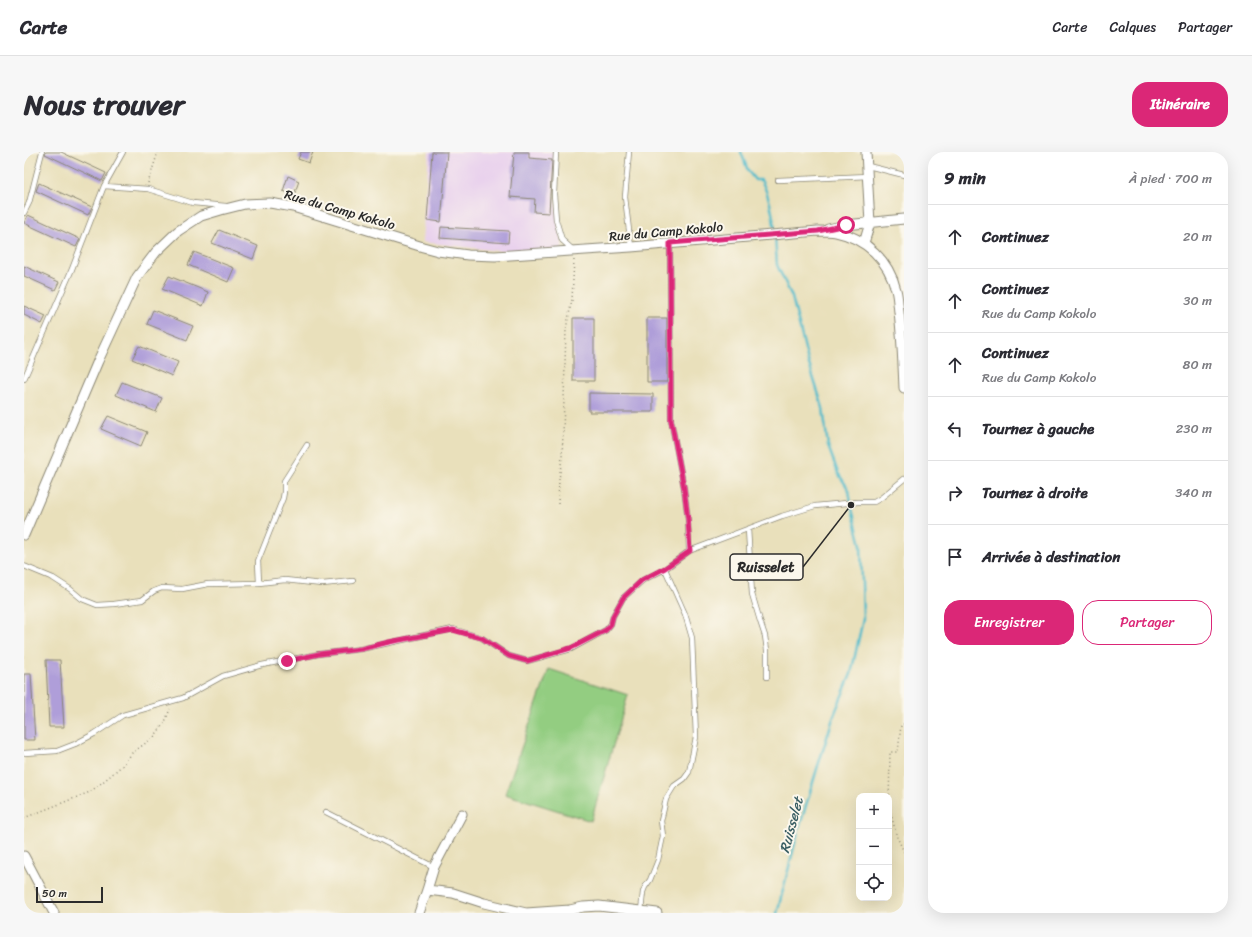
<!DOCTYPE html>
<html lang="fr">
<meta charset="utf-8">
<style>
:root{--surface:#fff;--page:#f7f7f7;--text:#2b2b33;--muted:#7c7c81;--line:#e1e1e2;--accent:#db2777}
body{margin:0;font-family:Sriracha,sans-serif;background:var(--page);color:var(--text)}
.controls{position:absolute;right:12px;bottom:12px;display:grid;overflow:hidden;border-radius:8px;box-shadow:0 4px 16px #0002}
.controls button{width:36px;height:36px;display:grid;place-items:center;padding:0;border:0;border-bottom:1px solid var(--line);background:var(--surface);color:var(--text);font:20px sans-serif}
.scale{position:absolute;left:12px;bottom:10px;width:67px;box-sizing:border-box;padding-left:4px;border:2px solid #2b2b2b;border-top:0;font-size:11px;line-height:14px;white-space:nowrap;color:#2b2b2b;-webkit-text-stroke:3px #fbf7ec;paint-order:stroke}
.stop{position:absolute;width:12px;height:12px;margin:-9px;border:3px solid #db2777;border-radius:50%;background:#fff}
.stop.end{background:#db2777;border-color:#fff;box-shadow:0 1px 4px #0008}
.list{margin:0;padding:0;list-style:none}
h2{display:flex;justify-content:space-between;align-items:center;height:52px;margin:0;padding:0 16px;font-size:17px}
h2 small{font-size:13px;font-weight:400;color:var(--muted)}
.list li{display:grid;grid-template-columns:26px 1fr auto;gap:12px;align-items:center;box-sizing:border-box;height:64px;padding:0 16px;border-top:1px solid var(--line)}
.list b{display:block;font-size:15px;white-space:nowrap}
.list p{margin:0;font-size:13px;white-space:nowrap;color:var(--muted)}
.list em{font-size:13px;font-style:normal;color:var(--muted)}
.actions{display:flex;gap:8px;padding:12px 16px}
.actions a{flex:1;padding:9px 0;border:1px solid var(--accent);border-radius:16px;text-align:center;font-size:14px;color:var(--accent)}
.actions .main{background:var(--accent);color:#fff}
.icon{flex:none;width:22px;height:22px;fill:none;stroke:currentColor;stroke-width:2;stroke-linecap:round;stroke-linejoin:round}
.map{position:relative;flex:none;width:880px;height:761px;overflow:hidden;border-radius:16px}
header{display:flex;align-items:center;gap:24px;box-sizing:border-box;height:56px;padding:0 20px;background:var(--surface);border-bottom:1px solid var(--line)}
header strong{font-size:19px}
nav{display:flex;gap:22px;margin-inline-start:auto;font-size:14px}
.intro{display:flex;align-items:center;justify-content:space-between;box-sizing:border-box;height:96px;padding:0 24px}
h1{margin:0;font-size:28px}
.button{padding:10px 18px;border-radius:16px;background:var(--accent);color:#fff;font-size:14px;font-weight:700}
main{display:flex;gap:24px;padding:0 24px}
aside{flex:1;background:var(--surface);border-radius:16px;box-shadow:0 4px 16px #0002}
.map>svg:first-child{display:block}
.built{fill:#e9d2ed}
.green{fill:#93cd81;stroke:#5f7c56}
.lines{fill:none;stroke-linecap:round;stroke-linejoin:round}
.stream{stroke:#4fbbcb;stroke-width:2.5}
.building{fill:#af9ed9}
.lane-casing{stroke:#8a8673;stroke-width:6}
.street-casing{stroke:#8a8673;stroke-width:11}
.path{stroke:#8a8673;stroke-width:1.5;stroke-dasharray:1 3;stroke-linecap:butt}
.lane{stroke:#fff;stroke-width:4.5}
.street{stroke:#fff;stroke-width:9}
.route{stroke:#db2777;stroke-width:5}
.labels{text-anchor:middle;stroke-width:4;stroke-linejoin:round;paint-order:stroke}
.street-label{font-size:13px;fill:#2b2b2b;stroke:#fbf7ec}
.water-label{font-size:14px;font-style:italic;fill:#385d63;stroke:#fbf7ec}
.leader{fill:none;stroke:#2b2b2b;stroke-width:1.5}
.callout-dot{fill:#2b2b2b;stroke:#fbf7ec;stroke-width:1.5}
.callout{fill:#fbf7ec;stroke:#2b2b2b;stroke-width:1.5}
.callout-label{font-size:14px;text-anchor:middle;font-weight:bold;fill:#2b2b2b}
</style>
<header>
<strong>Carte</strong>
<nav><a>Carte</a><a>Calques</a><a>Partager</a></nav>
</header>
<div class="intro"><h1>Nous trouver</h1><a class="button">Itinéraire</a></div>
<main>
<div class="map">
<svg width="880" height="761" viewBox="0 0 880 761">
<rect width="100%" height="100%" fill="#fbf7ec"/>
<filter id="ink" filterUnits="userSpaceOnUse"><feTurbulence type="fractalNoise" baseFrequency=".025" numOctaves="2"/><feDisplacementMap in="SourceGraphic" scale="8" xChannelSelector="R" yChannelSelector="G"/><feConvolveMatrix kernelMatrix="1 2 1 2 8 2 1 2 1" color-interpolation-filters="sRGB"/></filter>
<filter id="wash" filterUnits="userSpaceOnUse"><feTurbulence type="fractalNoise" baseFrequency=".012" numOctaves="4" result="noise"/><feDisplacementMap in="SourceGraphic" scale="16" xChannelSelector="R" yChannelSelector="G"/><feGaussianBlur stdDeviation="0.9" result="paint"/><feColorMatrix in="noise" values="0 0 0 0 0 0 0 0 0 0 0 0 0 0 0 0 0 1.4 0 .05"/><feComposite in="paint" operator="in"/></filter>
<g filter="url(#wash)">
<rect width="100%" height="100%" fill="#e9e0bb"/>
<path class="built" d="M 405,0 L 532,0 L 530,42 L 538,88 L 538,98 L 484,100 L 398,90 Z"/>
<path class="green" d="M 525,517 L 604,543 L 567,669 L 481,642 Z"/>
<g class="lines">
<path class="stream" d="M 717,0 L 724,19 L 731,28 L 737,28 C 746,44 749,62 751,80
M 751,85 L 753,113 L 768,145 L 784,209 L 799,256 L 804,294 L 814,321 L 825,338 L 827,353 L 837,393 L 839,467 L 827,522 L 810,563 L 793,617 L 774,680 L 753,761"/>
</g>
<g id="blocks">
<path class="building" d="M 22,0 L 37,0 L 82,21 L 78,29 L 21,2 Z
M 277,0 L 289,0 L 285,11 L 274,7 Z
M 408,0 L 423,0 L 417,70 L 403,68 Z
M 490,0 L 505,0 L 505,6 L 528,8 L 525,61 L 510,60 L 511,47 L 486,45 Z
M 264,24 L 275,29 L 270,43 L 259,39 Z
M 15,31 L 68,55 L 64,63 L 12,39 Z
M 4,63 L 56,87 L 52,95 L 0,71 Z
M 417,75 L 485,79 L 484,91 L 416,86 Z
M 195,78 L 234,94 L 229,107 L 188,91 Z
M 170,100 L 210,116 L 204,130 L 164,113 Z
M 0,114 L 35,130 L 31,138 L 0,124 Z
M 145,124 L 184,140 L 179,154 L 138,137 Z
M 0,154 L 22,164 L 18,172 L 0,163 Z
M 129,158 L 169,174 L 163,188 L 123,172 Z
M 549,166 L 570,166 L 570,229 L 549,229 Z
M 623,166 L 643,166 L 643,230 L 623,230 Z
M 115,194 L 154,210 L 148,224 L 108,207 Z
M 98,230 L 138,246 L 132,260 L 92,243 Z
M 565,241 L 629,242 L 629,260 L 565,260 Z
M 84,264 L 123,280 L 117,294 L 77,277 Z
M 22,508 L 36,508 L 40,575 L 25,575 Z
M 0,522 L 7,522 L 11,588 L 0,588 Z"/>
</g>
</g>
<g filter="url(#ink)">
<use href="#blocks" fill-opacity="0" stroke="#8a8673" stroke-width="1"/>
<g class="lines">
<g class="lane-casing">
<path id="lane" d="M 532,0 L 530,42 L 532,68 L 538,88 L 549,98
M 605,0 L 601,45 L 607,95
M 844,14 L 880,23
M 754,28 L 845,24
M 80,34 L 124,37 L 169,51 L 202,54
M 0,61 L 5,51 L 18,0
M 646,91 L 647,268 L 660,336 L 664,368 L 665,399
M 0,227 L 48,117 L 80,34 L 99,0
M 724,377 L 728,442 L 736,469 L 741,484 L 743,498 L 743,525
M 0,414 L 29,426 L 46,437 L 58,447 L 73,453 L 90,452 L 118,448 L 130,439 L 138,436 L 158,437 L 184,432 L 235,431 L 261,428 L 298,432 L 329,429
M 235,431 L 234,409 L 259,346 L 260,340 L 260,329 L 283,293
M 0,601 L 33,599 L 51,592 L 70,582 L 99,563 L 159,546 L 199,524 L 238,513 L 295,502 L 337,497 L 429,477 L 458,486 L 485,504 L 503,509 L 547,497 L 582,478 L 587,472 L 589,464 L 599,446 L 619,428 L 641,417 L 665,399 L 758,364 L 791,354 L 834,350 L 850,350 L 857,346 L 880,327
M 302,660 L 410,715
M 617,759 L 619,740 L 621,735 L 626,728 L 634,708 L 639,684 L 637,669 L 642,647 L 650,634 L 660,627 L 665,620 L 672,585 L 668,486 L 661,462 L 641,417"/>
</g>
<g class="street-casing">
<path id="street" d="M 804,77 L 822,73 L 880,67
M 840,91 L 846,71 L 842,0
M 0,383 L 74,209 L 113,125 L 132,100 L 154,79 L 177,64 L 197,58 L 221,52 L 246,51 L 269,55 L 399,95 L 414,99 L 444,103 L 471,104 L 607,95 L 794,79 C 800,79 806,79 812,80 C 842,86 865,109 872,138 C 874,145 874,153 875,160 C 878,185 879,211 880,236
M 0,704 L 30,761
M 403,738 L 429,741 L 460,751 L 502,761 L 546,758 L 559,755 L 575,754 L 633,761
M 395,761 L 403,738 L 410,715 L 438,662"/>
</g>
<path class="path" d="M 124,31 L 134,0
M 534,352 L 535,328 L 538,305 L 539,282 L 542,177 L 548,148 L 550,107
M 880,572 L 877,573 L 874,600 L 866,600 L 865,655 L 873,685 L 880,700
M 0,666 L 66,640 L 86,624 L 100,612 L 108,601 L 130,585 L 141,570 L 146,557
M 871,761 L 880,761"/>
<use href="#lane" class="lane"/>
<use href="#street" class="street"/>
</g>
</g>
<g class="lines" filter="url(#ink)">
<path class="route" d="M 263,509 L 295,502 L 337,497 L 365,490 L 429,478 L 458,486 L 485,504 L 503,509 L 547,496 L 582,478 L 587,472 L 589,464 L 599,446 L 618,428 L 641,416 L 666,399 L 664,368 L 660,336 L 647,268 L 646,91 L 794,79 L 822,73"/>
</g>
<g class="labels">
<g class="street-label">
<text transform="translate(316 57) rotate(16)" y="5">Rue du Camp Kokolo</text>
<text transform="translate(642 79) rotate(-5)" y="5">Rue du Camp Kokolo</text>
</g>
<g class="water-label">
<text transform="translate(767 673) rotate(-75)" y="5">Ruisselet</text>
</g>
</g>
<path class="leader" d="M827 353L779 415"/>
<circle class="callout-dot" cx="827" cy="353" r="4"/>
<rect class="callout" x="706" y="402" width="73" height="26" rx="4"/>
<g class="callout-label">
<text x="742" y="420">Ruisselet</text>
</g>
</svg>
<div class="controls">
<button>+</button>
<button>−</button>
<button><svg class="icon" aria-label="locate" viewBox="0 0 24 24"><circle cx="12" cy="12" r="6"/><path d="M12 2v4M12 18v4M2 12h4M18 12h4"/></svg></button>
</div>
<div class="scale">50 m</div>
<div class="stop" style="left:822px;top:73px"></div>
<div class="stop end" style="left:263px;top:509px"></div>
</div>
<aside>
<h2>9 min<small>À pied · 700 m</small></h2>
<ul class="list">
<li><svg class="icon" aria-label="ahead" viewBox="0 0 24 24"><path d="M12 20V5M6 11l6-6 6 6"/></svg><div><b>Continuez</b></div><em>20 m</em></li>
<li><svg class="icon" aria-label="ahead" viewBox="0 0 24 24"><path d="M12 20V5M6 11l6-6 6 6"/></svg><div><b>Continuez</b><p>Rue du Camp Kokolo</p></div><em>30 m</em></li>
<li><svg class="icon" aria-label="ahead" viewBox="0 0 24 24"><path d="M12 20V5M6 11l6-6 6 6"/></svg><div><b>Continuez</b><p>Rue du Camp Kokolo</p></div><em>80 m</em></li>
<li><svg class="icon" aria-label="left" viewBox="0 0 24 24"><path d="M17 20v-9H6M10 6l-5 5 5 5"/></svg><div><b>Tournez à gauche</b></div><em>230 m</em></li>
<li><svg class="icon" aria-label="right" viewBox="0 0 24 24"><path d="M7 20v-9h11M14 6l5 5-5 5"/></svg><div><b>Tournez à droite</b></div><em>340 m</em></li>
<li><svg class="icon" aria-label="arrive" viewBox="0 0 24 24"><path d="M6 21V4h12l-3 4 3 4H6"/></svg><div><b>Arrivée à destination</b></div></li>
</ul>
<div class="actions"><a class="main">Enregistrer</a><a>Partager</a></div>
</aside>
</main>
